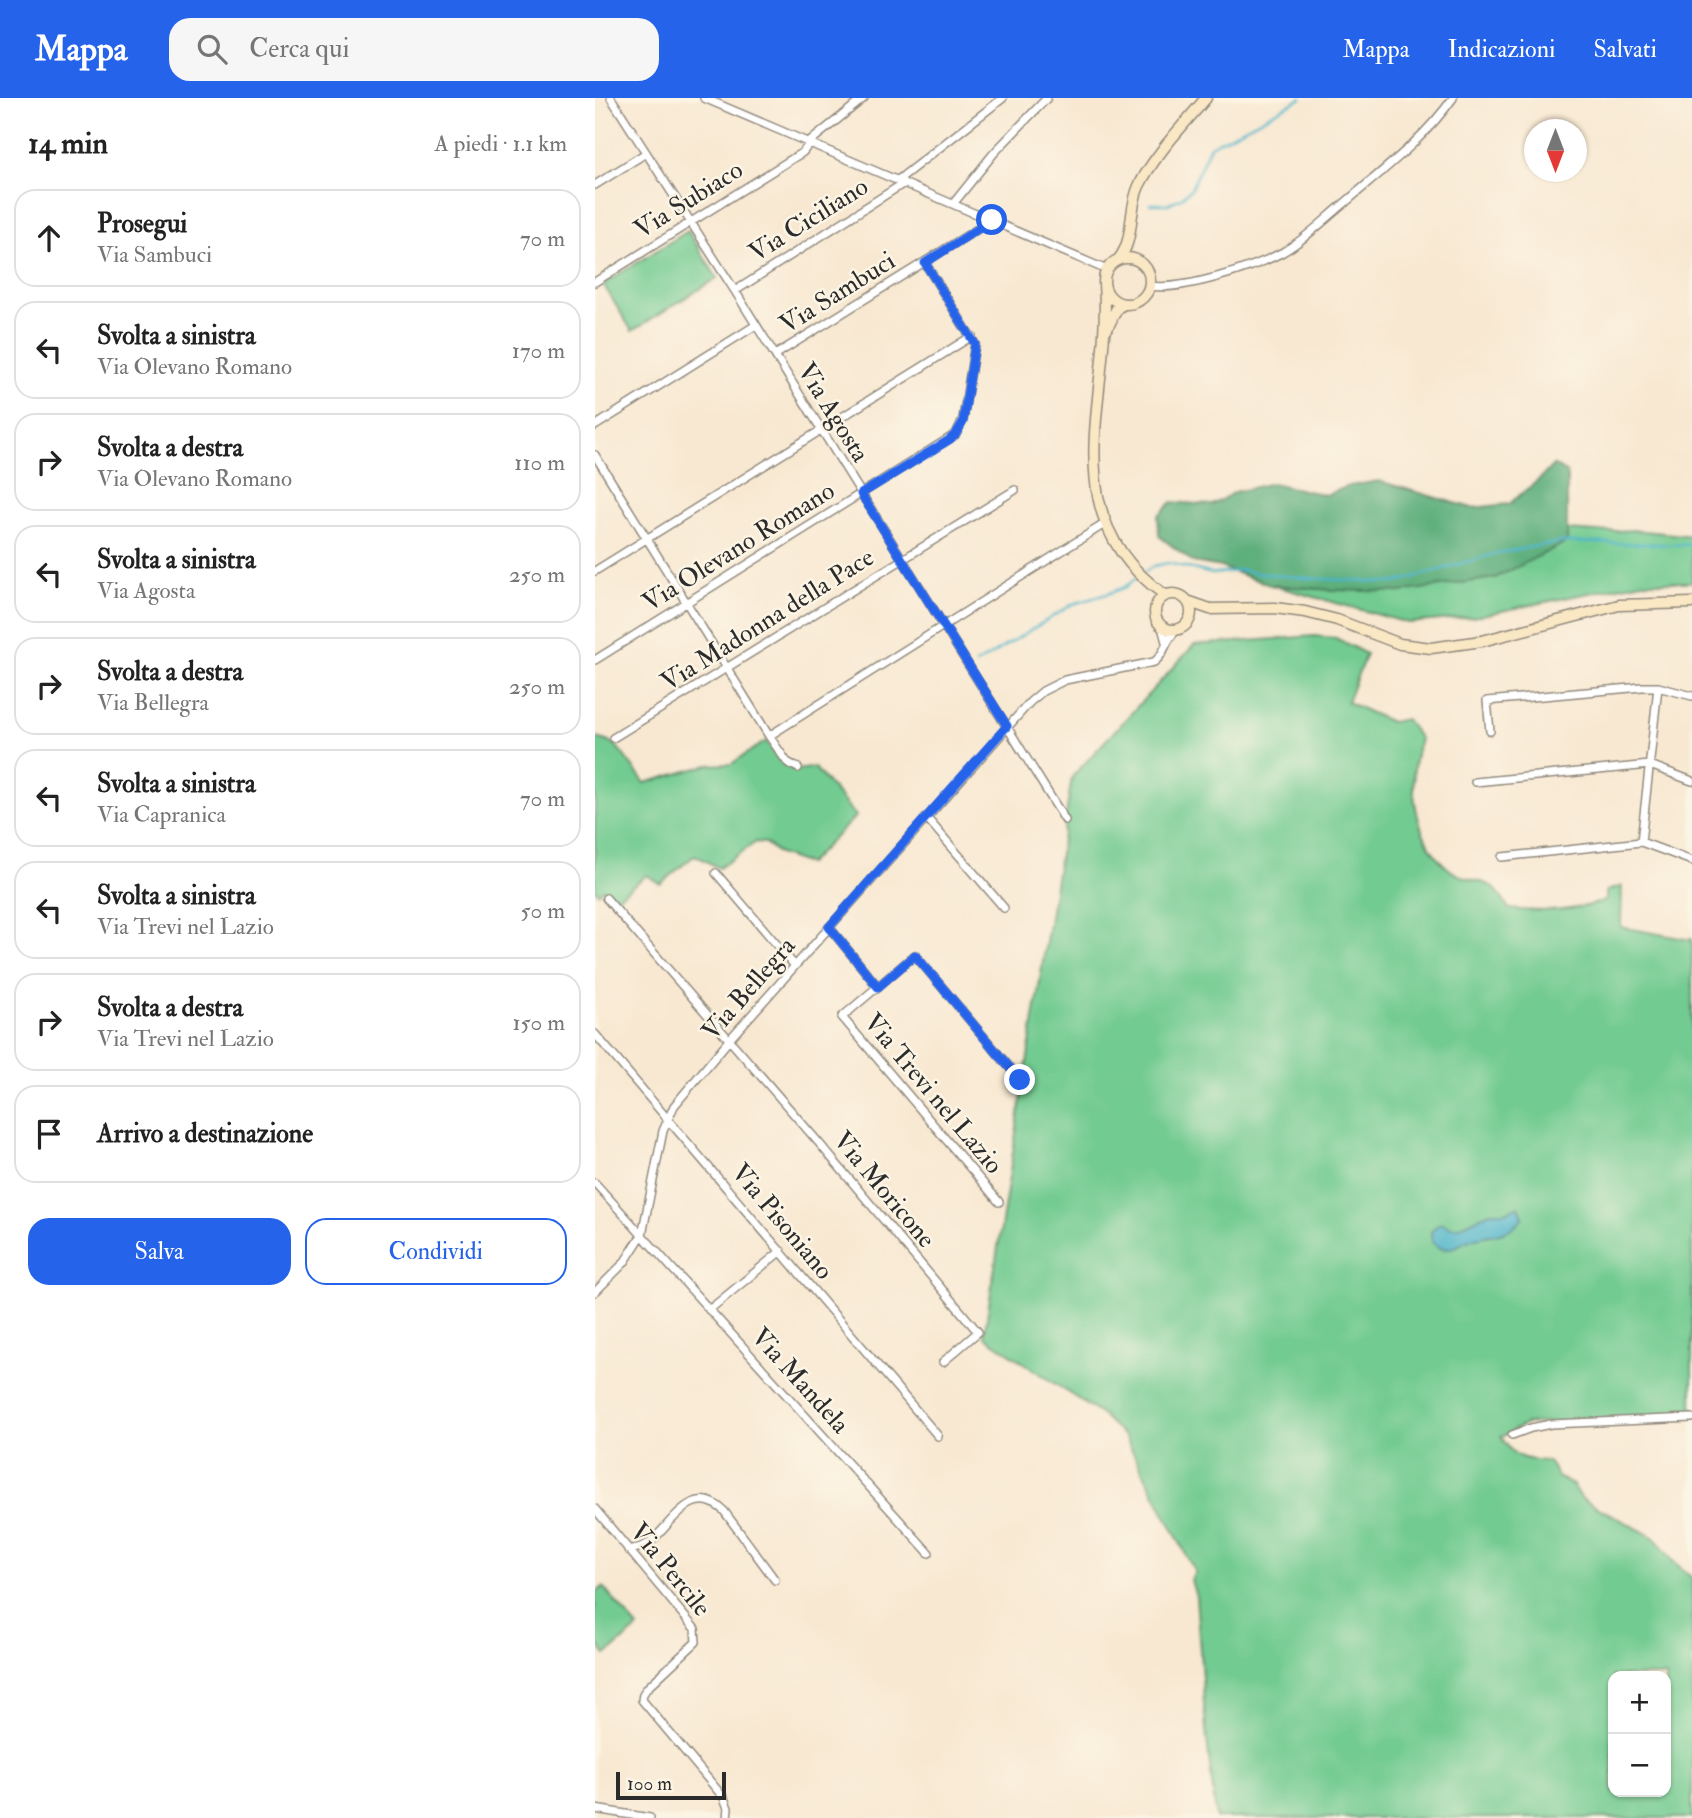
<!DOCTYPE html>
<html lang="it">
<meta charset="utf-8">
<style>
:root{--surface:#fff;--page:#f6f6f6;--text:#222;--muted:#767676;--line:#e0e0e0;--accent:#2563eb}
body{margin:0;font-family:"IM FELL Double Pica",serif;background:var(--page);color:var(--text)}
.controls{position:absolute;right:21px;bottom:21px;display:grid;overflow:hidden;border-radius:14px;box-shadow:0 2px 5px #0004}
.controls button{width:63px;height:63px;display:grid;place-items:center;padding:0;border:0;border-bottom:2px solid var(--line);background:var(--surface);color:var(--text);font:35px sans-serif}
.compass{position:absolute;left:929px;top:21px;width:63px;height:63px;border-radius:50%;background:var(--surface);box-shadow:0 2px 5px #0004;rotate:180deg}
.scale{position:absolute;left:21px;bottom:18px;width:110px;box-sizing:border-box;padding-left:7px;border:4px solid #2b2b2b;border-top:0;font-size:19px;line-height:24px;white-space:nowrap;color:#2b2b2b;-webkit-text-stroke:5px #fcf5e5;paint-order:stroke}
.stop{position:absolute;width:21px;height:21px;margin:-16px;border:5px solid #2563eb;border-radius:50%;background:#fff}
.stop.end{background:#2563eb;border-color:#fff;box-shadow:0 2px 7px #0008}
.list{margin:0;padding:0;list-style:none}
h2{display:flex;justify-content:space-between;align-items:center;height:91px;margin:0;padding:0 28px;font-size:30px}
h2 small{font-size:23px;font-weight:400;color:var(--muted)}
.list li{display:grid;grid-template-columns:46px 1fr auto;gap:21px;align-items:center;box-sizing:border-box;height:98px;margin:0 14px 14px;padding:0 14px;border:2px solid var(--line);border-radius:21px}
.list b{display:block;font-size:26px;white-space:nowrap}
.list p{margin:0;font-size:23px;white-space:nowrap;color:var(--muted)}
.list em{font-size:23px;font-style:normal;color:var(--muted)}
.actions{display:flex;gap:14px;padding:21px 28px}
.actions a{flex:1;padding:16px 0;border:2px solid var(--accent);border-radius:21px;text-align:center;font-size:24px;color:var(--accent)}
.actions .main{background:var(--accent);color:#fff}
.icon{flex:none;width:38px;height:38px;fill:none;stroke:currentColor;stroke-width:2;stroke-linecap:round;stroke-linejoin:round}
.map{position:relative;flex:none;width:1097px;height:1720px;overflow:hidden}
header{display:flex;align-items:center;gap:42px;box-sizing:border-box;height:98px;padding:0 35px;background:var(--accent);color:#fff}
header strong{font-size:33px}
nav{display:flex;gap:38px;margin-inline-start:auto;font-size:24px}
.search{width:490px;height:63px;background:var(--page);display:flex;align-items:center;gap:18px;box-sizing:border-box;padding:0 24px;border-radius:21px;color:var(--muted);font-size:26px}
main{display:flex}
aside{flex:1;background:var(--surface)}
.map>svg:first-child{display:block}
.green{fill:#72cb91;stroke:#4e7b5e;stroke-width:2;fill-rule:evenodd}
.forest{fill:#5daf7b;stroke:#446d53;stroke-width:2}
.water{fill:#4cb4ca;stroke:#3c707a;stroke-width:2}
.lines{fill:none;stroke-linecap:round;stroke-linejoin:round}
.stream{stroke:#4cb4ca;stroke-width:2.5}
.street-casing{stroke:#928a7e;stroke-width:10}
.secondary-casing{stroke:#928a7e;stroke-width:13}
.street{stroke:#fff;stroke-width:7}
.secondary{stroke:#fae7c3;stroke-width:10}
.route{stroke:#2563eb;stroke-width:9}
.labels{text-anchor:middle;stroke-width:5;stroke-linejoin:round;paint-order:stroke}
.street-label{font-size:26px;fill:#2b2b2b;stroke:#fcf5e5}
</style>
<header>
<strong>Mappa</strong>
<div class="search"><svg class="icon" aria-label="search" viewBox="0 0 24 24"><circle cx="10" cy="10" r="6"/><path d="M15 15l6 6"/></svg>Cerca qui</div>
<nav><a>Mappa</a><a>Indicazioni</a><a>Salvati</a></nav>
</header>
<main>
<aside>
<h2>14 min<small>A piedi · 1.1 km</small></h2>
<ul class="list">
<li><svg class="icon" aria-label="ahead" viewBox="0 0 24 24"><path d="M12 20V5M6 11l6-6 6 6"/></svg><div><b>Prosegui</b><p>Via Sambuci</p></div><em>70 m</em></li>
<li><svg class="icon" aria-label="left" viewBox="0 0 24 24"><path d="M17 20v-9H6M10 6l-5 5 5 5"/></svg><div><b>Svolta a sinistra</b><p>Via Olevano Romano</p></div><em>170 m</em></li>
<li><svg class="icon" aria-label="right" viewBox="0 0 24 24"><path d="M7 20v-9h11M14 6l5 5-5 5"/></svg><div><b>Svolta a destra</b><p>Via Olevano Romano</p></div><em>110 m</em></li>
<li><svg class="icon" aria-label="left" viewBox="0 0 24 24"><path d="M17 20v-9H6M10 6l-5 5 5 5"/></svg><div><b>Svolta a sinistra</b><p>Via Agosta</p></div><em>250 m</em></li>
<li><svg class="icon" aria-label="right" viewBox="0 0 24 24"><path d="M7 20v-9h11M14 6l5 5-5 5"/></svg><div><b>Svolta a destra</b><p>Via Bellegra</p></div><em>250 m</em></li>
<li><svg class="icon" aria-label="left" viewBox="0 0 24 24"><path d="M17 20v-9H6M10 6l-5 5 5 5"/></svg><div><b>Svolta a sinistra</b><p>Via Capranica</p></div><em>70 m</em></li>
<li><svg class="icon" aria-label="left" viewBox="0 0 24 24"><path d="M17 20v-9H6M10 6l-5 5 5 5"/></svg><div><b>Svolta a sinistra</b><p>Via Trevi nel Lazio</p></div><em>50 m</em></li>
<li><svg class="icon" aria-label="right" viewBox="0 0 24 24"><path d="M7 20v-9h11M14 6l5 5-5 5"/></svg><div><b>Svolta a destra</b><p>Via Trevi nel Lazio</p></div><em>150 m</em></li>
<li><svg class="icon" aria-label="arrive" viewBox="0 0 24 24"><path d="M6 21V4h12l-3 4 3 4H6"/></svg><div><b>Arrivo a destinazione</b></div></li>
</ul>
<div class="actions"><a class="main">Salva</a><a>Condividi</a></div>
</aside>
<div class="map">
<svg width="1097" height="1720" viewBox="0 0 1097 1720">
<rect width="100%" height="100%" fill="#fcf5e5"/>
<filter id="ink" filterUnits="userSpaceOnUse"><feTurbulence type="fractalNoise" baseFrequency=".0143" numOctaves="2"/><feDisplacementMap in="SourceGraphic" scale="14" xChannelSelector="R" yChannelSelector="G"/><feConvolveMatrix kernelMatrix="1 2 1 2 8 2 1 2 1" color-interpolation-filters="sRGB"/></filter>
<filter id="wash" filterUnits="userSpaceOnUse"><feTurbulence type="fractalNoise" baseFrequency=".00686" numOctaves="4" result="noise"/><feDisplacementMap in="SourceGraphic" scale="28" xChannelSelector="R" yChannelSelector="G"/><feGaussianBlur stdDeviation="1.57" result="paint"/><feColorMatrix in="noise" values="0 0 0 0 0 0 0 0 0 0 0 0 0 0 0 0 0 1.4 0 .05"/><feComposite in="paint" operator="in"/></filter>
<g filter="url(#wash)">
<rect width="100%" height="100%" fill="#f8e8d1"/>
<path class="green" d="M 93,133 L 122,180 L 37,233 L 8,186 Z
M 971,432 L 1002,434 L 1039,432 L 1097,438 L 1097,484 L 1047,484 L 878,519 L 813,525 L 676,487 L 738,492 Z
M 719,538 L 741,540 L 771,556 L 752,604 L 796,624 L 811,621 L 825,641 C 811,684 819,746 858,774 C 870,782 891,783 898,789 C 905,795 910,805 914,811 C 948,814 979,814 1011,802 L 1011,793 L 1027,788 L 1026,829 L 1096,842 L 1097,840 L 1097,1316 L 931,1326 L 906,1339 C 911,1346 917,1356 926,1359 C 943,1366 955,1355 962,1379 L 978,1387 L 987,1401 L 1060,1440 L 1078,1463 L 1097,1480 L 1097,1720 L 621,1720 L 611,1633 L 601,1499 L 596,1482 L 600,1474 L 530,1339 L 508,1318 L 389,1238 L 477,679 L 599,547 ZM 1018,1578 L 1071,1578 L 1071,1694 L 1018,1694 Z
M 0,639 L 20,646 L 50,685 L 113,667 L 136,666 L 171,643 C 187,665 189,677 219,669 L 261,718 L 213,766 L 184,756 L 170,745 L 161,744 L 124,770 L 100,757 L 65,786 L 52,777 L 19,802 L 8,791 L 3,795 L 0,791 Z
M 8,1489 L 43,1530 L 11,1557 L 0,1544 L 0,1496 Z"/>
<path class="forest" d="M 958,367 L 972,374 L 972,444 L 900,480 L 805,494 L 738,492 L 675,487 L 626,469 L 598,464 L 564,438 L 563,418 L 577,404 L 617,407 L 640,394 L 677,385 L 731,397 L 754,388 L 784,383 L 877,410 L 914,406 L 947,379 Z"/>
<path class="water" d="M 924,1108 L 928,1119 C 916,1138 896,1135 878,1141 C 863,1145 851,1159 837,1144 L 836,1134 L 842,1127 L 847,1125 L 855,1129 L 864,1129 L 895,1114 L 910,1114 Z"/>
<g class="lines">
<path class="stream" d="M 555,106 L 573,106 L 586,100 L 596,91 L 615,48 L 707,0
M 548,475 L 559,468 L 573,465 L 618,476 L 648,472 L 660,475 L 711,480 L 799,485 L 903,455 L 967,444 L 1097,447
M 381,566 L 478,506 L 515,495 L 530,489 L 543,479"/>
</g>
</g>
<g filter="url(#ink)">
<g class="lines">
<g class="street-casing">
<path id="street" d="M 16,0 L 140,193 L 470,722
M 109,0 L 512,172
M 303,82 L 408,0
M 0,87 L 51,55
M 358,106 L 399,55 L 452,0
M 0,184 L 208,54 L 217,42 L 269,0
M 554,188 C 588,193 658,170 688,154 C 711,141 730,121 751,104 C 789,71 829,41 858,0
M 140,193 L 309,85
M 180,257 L 397,122
M 0,328 L 161,227
M 0,357 L 174,638 L 192,664 L 203,670
M 0,473 L 377,238
M 567,529 L 571,544
M 0,562 L 361,336 L 368,321 L 380,246 L 330,165
M 1097,598 L 1063,589 L 1046,744 L 1097,763
M 895,633 L 892,603 L 1047,589 L 1063,589
M 174,638 L 511,425
M 18,640 L 420,392
M 880,684 L 1055,667 L 1097,683
M 331,719 L 409,810
M 907,759 L 1046,744
M 121,775 L 200,868
M 11,800 L 224,1045 L 383,1234 L 348,1264
M 234,829 L 283,889
M 0,936 L 343,1338
M 0,1085 L 334,1455
M 404,1104 L 247,919 L 320,857 L 425,982
M 0,1194 L 29,1165 L 47,1137 L 68,1033 L 79,1008 L 134,942 L 435,604 L 448,593 L 470,582 L 559,564 C 571,556 570,541 582,532
M 114,1212 L 186,1153
M 917,1337 L 936,1330 L 956,1326 L 1097,1320
M 0,1411 L 100,1531 L 101,1544 L 52,1590 L 48,1596 L 47,1602 L 129,1700 L 133,1710 L 132,1720
M 33,1452 C 41,1450 48,1450 54,1445 C 76,1428 97,1382 129,1413 L 180,1482
M 0,1711 L 55,1720"/>
</g>
<g class="secondary-casing">
<path id="secondary" d="M509 183a23 23 0 1 1 46 0a23 23 0 1 1-46 0Z
M 523,162 C 540,143 533,111 544,88 C 560,56 588,28 611,0
M 509,186 C 518,299 454,416 570,497
M 512,231 L 522,210 L 529,206
M560 514a18 18 0 1 1 36 0a18 18 0 1 1-36 0Z
M 592,503 L 615,511 L 680,510 L 710,514 L 742,522 L 805,546 L 836,550 L 887,543 L 1024,507 L 1097,505"/>
</g>
<use href="#street" class="street"/>
<use href="#secondary" class="secondary"/>
</g>
</g>
<g class="lines" filter="url(#ink)">
<path class="route" d="M 397,122 L 330,165 L 380,246 L 368,324 L 361,336 L 354,342 L 266,396 L 412,628 L 234,829 L 283,889 L 320,857 L 425,982"/>
</g>
<g class="labels">
<g class="street-label">
<text transform="translate(93 101) rotate(-32)" y="9">Via Subiaco</text>
<text transform="translate(213 121) rotate(-32)" y="9">Via Ciciliano</text>
<text transform="translate(242 194) rotate(-32)" y="9">Via Sambuci</text>
<text transform="translate(239 314) rotate(58)" y="9">Via Agosta</text>
<text transform="translate(143 448) rotate(-32)" y="9">Via Olevano Romano</text>
<text transform="translate(172 521) rotate(-32)" y="9">Via Madonna della Pace</text>
<text transform="translate(153 890) rotate(-49)" y="9">Via Bellegra</text>
<text transform="translate(339 995) rotate(50)" y="9">Via Trevi nel Lazio</text>
<text transform="translate(290 1091) rotate(50)" y="9">Via Moricone</text>
<text transform="translate(188 1123) rotate(50)" y="9">Via Pisoniano</text>
<text transform="translate(206 1282) rotate(48)" y="9">Via Mandela</text>
<text transform="translate(76 1471) rotate(51)" y="9">Via Percile</text>
</g>
</g>
</svg>
<div class="controls">
<button>+</button>
<button>−</button>
</div>
<svg class="compass" viewBox="-18 -18 36 36"><path d="M0-13l5 13h-10z" fill="#e53935"/><path d="M0 13l5-13h-10z" fill="#767676"/></svg>
<div class="scale">100 m</div>
<div class="stop" style="left:397px;top:122px"></div>
<div class="stop end" style="left:425px;top:982px"></div>
</div>
</main>
